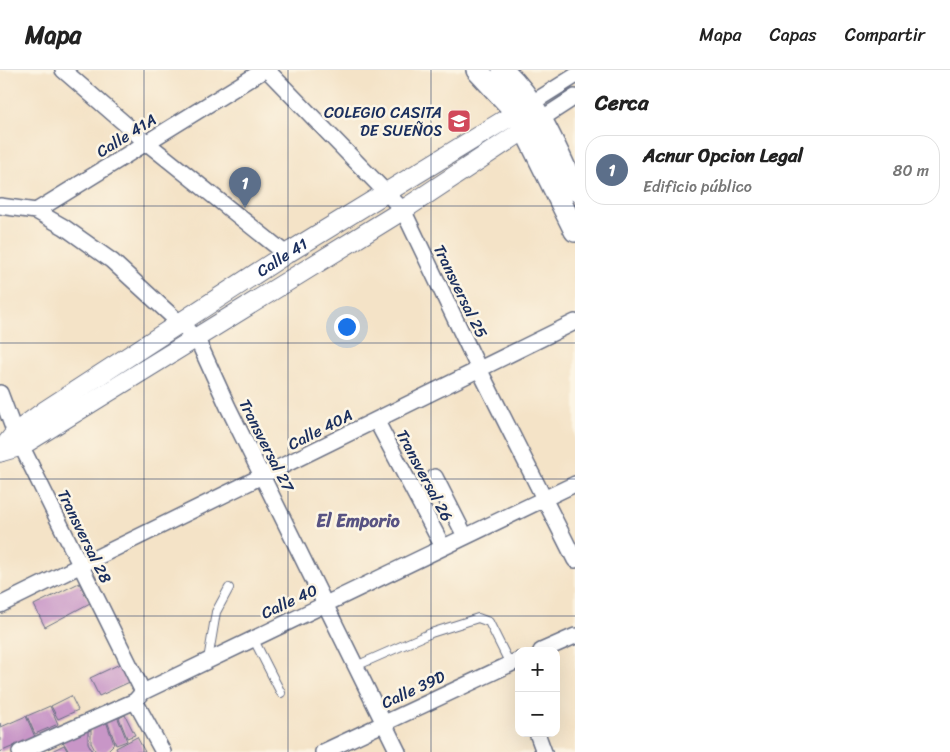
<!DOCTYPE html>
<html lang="es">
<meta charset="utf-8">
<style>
:root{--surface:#fff;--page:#f2f2f2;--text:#222;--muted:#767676;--line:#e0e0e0;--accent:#d1495b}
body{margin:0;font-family:Sriracha,sans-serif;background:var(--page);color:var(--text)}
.controls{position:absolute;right:15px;bottom:15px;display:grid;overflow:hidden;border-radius:10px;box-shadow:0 5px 20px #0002}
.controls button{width:45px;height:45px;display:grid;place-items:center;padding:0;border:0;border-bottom:1px solid var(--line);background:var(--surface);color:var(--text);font:25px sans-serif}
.you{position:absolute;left:346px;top:256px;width:18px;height:18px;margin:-12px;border:4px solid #fff;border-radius:50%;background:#1a73e8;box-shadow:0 0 0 8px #1a73e833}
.badge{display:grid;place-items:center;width:32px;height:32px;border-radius:50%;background:var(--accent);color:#fff;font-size:16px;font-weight:700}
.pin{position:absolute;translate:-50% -41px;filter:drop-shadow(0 1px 2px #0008)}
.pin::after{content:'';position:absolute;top:26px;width:18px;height:15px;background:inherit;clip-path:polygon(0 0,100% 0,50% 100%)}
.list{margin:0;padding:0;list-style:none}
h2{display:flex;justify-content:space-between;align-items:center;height:65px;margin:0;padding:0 20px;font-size:21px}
h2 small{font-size:16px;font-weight:400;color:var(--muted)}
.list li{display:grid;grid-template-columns:32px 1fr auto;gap:15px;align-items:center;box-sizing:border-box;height:70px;margin:0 10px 10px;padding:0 10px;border:1px solid var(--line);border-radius:20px}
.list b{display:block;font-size:19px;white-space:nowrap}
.list p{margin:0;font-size:16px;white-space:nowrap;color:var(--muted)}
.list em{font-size:16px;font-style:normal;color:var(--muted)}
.map{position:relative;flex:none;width:575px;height:682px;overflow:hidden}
header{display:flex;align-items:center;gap:30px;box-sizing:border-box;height:70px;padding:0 25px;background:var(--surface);border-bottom:1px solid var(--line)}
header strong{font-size:24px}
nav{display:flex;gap:28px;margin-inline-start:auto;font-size:18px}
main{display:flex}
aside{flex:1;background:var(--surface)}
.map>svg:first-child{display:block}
.building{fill:#c896c7}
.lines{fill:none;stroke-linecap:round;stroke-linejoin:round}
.service-casing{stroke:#676e83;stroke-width:10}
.minor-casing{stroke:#676e83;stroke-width:18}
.tertiary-casing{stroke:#676e83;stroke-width:21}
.secondary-casing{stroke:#676e83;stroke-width:24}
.service{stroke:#fff;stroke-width:8}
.minor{stroke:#fff;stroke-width:15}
.tertiary{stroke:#fff;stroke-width:19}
.secondary{stroke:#fff;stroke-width:21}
.grid{fill:none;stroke:#1b2f5e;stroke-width:1;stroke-opacity:0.55}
.labels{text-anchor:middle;stroke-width:5;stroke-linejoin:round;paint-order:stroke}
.poi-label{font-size:16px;fill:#1b2f5e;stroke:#fcf5e5;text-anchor:end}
.street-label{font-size:16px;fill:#1b2f5e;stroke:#fcf5e5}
.neighbourhood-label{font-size:18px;font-weight:bold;fill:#585383;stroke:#fcf5e5}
</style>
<header>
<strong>Mapa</strong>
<nav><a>Mapa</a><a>Capas</a><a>Compartir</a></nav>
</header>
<main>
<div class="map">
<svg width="575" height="682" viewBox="0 0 575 682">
<rect width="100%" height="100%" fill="#fcf5e5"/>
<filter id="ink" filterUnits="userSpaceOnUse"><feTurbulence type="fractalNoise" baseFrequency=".02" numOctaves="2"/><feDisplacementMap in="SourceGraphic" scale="10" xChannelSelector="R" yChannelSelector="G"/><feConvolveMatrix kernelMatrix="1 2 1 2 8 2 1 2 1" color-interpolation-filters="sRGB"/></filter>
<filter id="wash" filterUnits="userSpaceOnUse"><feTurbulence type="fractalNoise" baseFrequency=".0096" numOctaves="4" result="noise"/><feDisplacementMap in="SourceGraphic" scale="20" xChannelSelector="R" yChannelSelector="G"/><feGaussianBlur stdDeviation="1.12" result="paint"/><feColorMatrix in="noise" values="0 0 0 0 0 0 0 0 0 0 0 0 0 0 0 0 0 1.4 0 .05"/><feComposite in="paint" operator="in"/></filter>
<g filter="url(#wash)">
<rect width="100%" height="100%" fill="#f4e3c7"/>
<g id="blocks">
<path class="building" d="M 79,513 L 90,533 L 45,557 L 34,535 Z
M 122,593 L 134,610 L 99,626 L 90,608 Z
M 71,626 L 78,640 L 58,649 L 51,636 Z
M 50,636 L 58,654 L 35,664 L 27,646 Z
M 125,645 L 135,665 L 127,668 L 119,648 Z
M 26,646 L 35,667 L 0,682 L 0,653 L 1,657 Z
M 117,646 L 127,671 L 116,675 L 107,651 Z
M 106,651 L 114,674 L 106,682 L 96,682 L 91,673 L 91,659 Z
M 88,655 L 88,673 L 93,682 L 69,682 L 62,670 Z
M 137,667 L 145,682 L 118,682 L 116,678 Z
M 64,675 L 68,682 L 50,682 Z"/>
</g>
</g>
<g filter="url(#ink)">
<use href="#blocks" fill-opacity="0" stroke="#676e83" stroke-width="1"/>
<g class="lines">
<g class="service-casing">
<path id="service" d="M 253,568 L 281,623
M 208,590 L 216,542 L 229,518
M 356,596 L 431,563 L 478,548 L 489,552 L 510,594"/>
</g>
<g class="minor-casing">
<path id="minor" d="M 63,0 L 147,73 L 286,184
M 267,0 L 403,140 L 479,299 L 575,490
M 532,33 L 575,6
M 541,49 L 575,27
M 0,136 L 36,141 L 264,0
M 36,141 L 64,157 L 112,191 L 197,269 L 228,337 L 398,682
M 0,323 L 15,363 L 143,622
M 376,350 L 443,477
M 435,407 L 465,466
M 0,535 L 575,252
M 541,581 L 575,566
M 135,631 L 163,682
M 537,663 L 544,682
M 20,682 L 135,631 L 143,622 L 575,414
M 323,682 L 519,590"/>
</g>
<g class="tertiary-casing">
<g id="tertiary">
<path id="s1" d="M 0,382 L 15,363 L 46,340 L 286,184 L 529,35"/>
<path d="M 0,382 L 21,376 L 403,140 L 536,52"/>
</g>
</g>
<g class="secondary-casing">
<path id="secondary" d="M 477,0 L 516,42 L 575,161
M 503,0 C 538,32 555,77 575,120"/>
</g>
<use href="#service" class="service"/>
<use href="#minor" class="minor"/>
<use href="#tertiary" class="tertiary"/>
<use href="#secondary" class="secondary"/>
</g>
</g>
<path class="grid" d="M 144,0 L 144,682M 288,0 L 288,682M 431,0 L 431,682M 0,136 L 575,136M 0,273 L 575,273M 0,409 L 575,409M 0,546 L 575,546"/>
<defs>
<g id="school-square" transform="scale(1.25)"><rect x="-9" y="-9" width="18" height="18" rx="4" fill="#d1495b" stroke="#fcf5e5"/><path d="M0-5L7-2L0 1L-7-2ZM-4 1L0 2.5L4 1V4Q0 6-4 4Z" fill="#fff"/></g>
</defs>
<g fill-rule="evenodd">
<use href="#school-square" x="459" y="51"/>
</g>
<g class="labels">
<g class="poi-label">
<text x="442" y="48">COLEGIO CASITA<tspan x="442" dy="18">DE SUEÑOS</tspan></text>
</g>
<g class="street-label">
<text transform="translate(126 65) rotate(-32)" y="6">Calle 41A</text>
<text dy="6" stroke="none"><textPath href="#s1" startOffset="344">Calle 41</textPath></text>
<text transform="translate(461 221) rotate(64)" y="6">Transversal 25</text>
<text transform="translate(320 359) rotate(-27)" y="6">Calle 40A</text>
<text transform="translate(267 375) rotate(63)" y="6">Transversal 27</text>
<text transform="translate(425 405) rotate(62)" y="6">Transversal 26</text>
<text transform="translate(85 466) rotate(64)" y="6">Transversal 28</text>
<text transform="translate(289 531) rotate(-25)" y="6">Calle 40</text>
<text transform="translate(413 619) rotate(-25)" y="6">Calle 39D</text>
</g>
<g class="neighbourhood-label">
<text x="358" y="457">El Emporio</text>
</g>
</g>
</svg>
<div class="controls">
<button>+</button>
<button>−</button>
</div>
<div class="you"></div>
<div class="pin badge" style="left:245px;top:138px;background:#5c6f8a">1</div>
</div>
<aside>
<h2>Cerca<small></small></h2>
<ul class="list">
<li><span class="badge" style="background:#5c6f8a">1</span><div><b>Acnur Opcion Legal</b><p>Edificio público</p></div><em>80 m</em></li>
</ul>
</aside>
</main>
